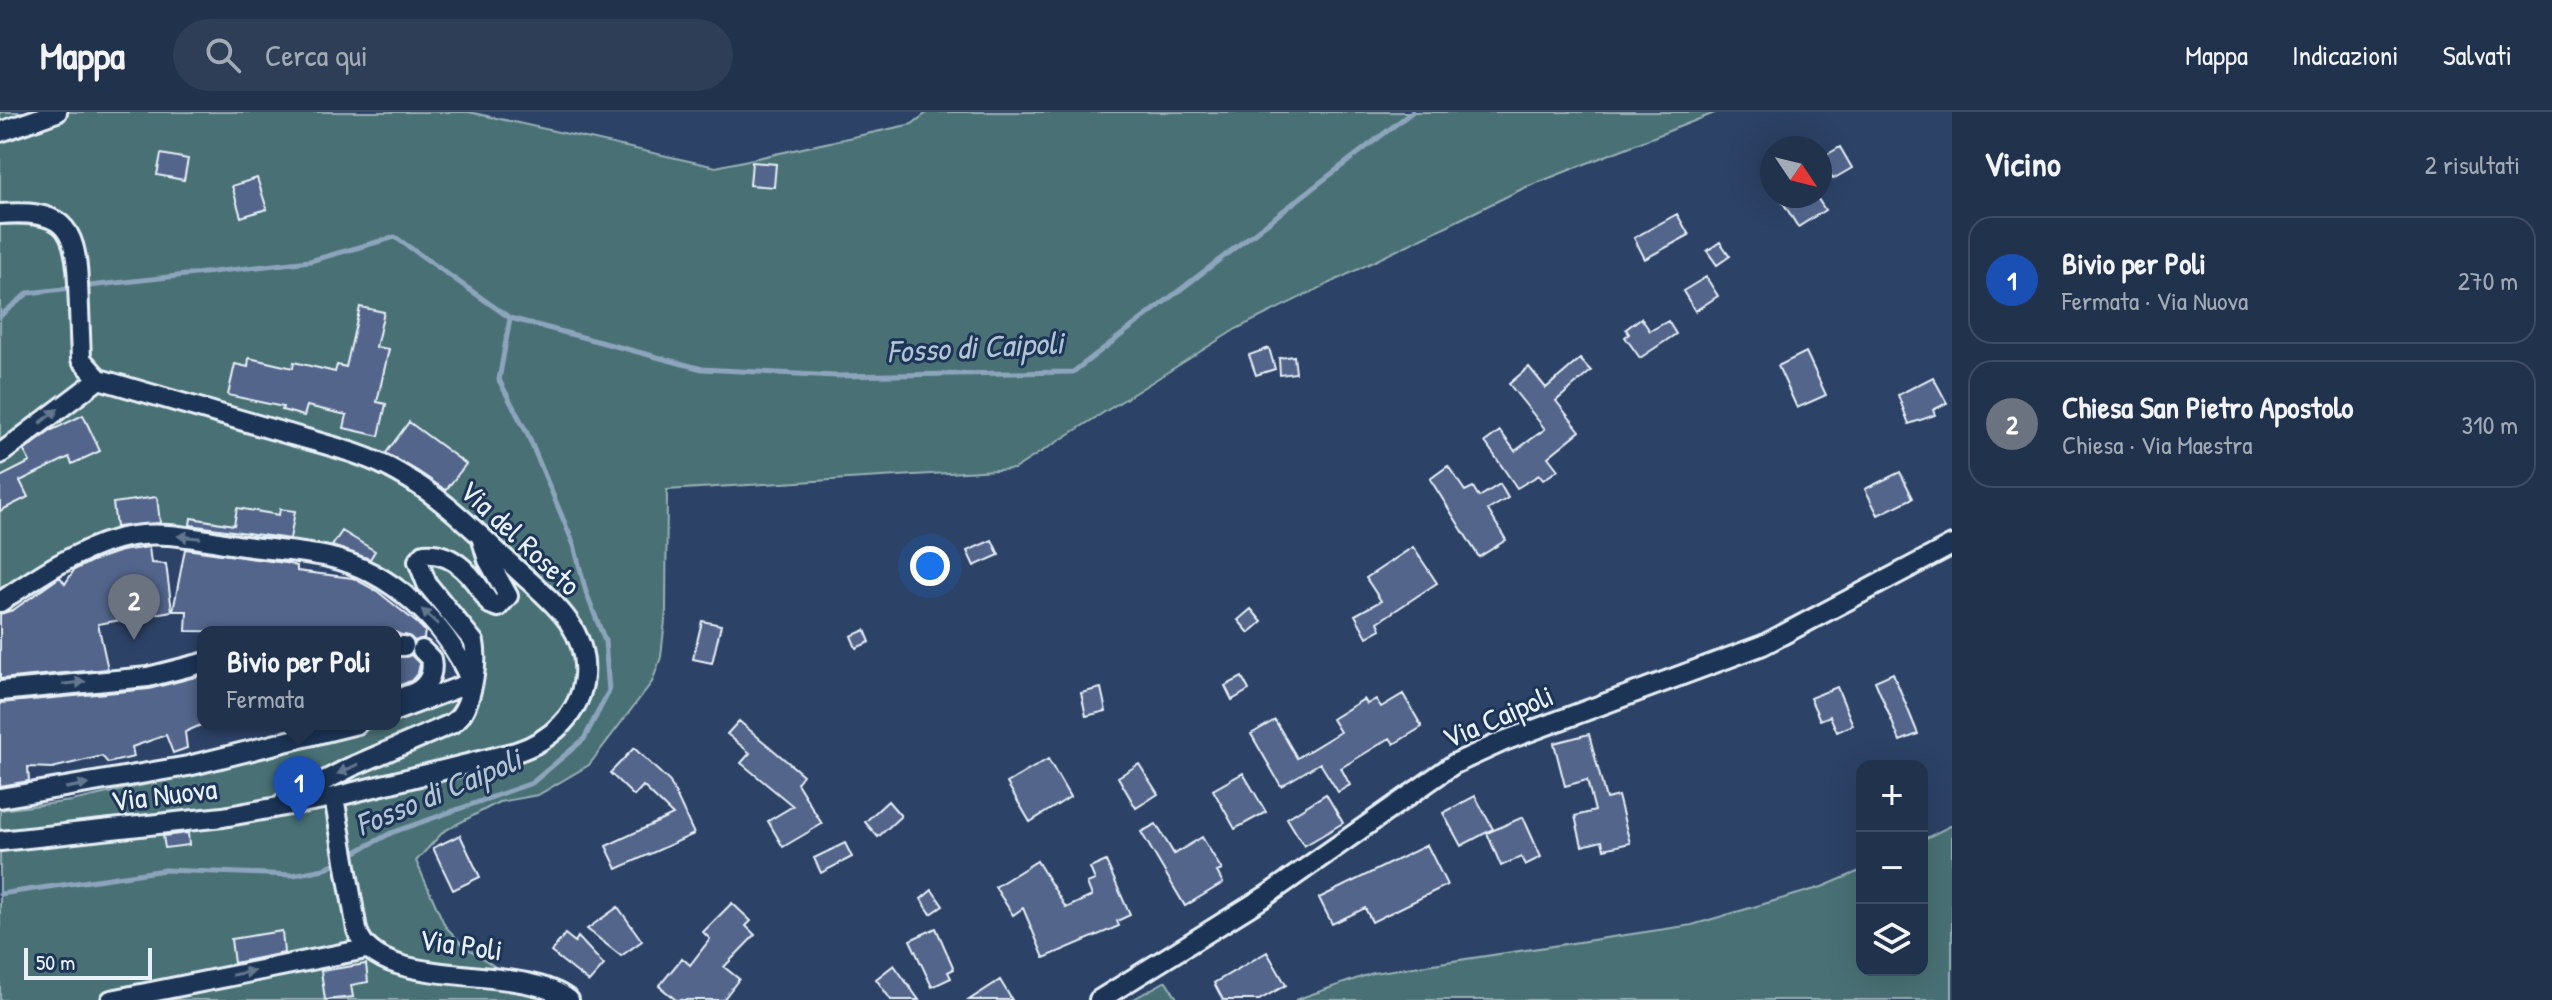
<!DOCTYPE html>
<html lang="it">
<meta charset="utf-8">
<style>
:root{--surface:#21324c;--page:#2d3e56;--text:#f1f3f6;--muted:#a2aab5;--line:#3e4d64;--accent:#ea580c}
body{margin:0;font-family:"Patrick Hand",sans-serif;background:var(--page);color:var(--text)}
.controls{position:absolute;right:24px;bottom:24px;display:grid;overflow:hidden;border-radius:16px;box-shadow:0 8px 32px #0002}
.controls button{width:72px;height:72px;display:grid;place-items:center;padding:0;border:0;border-bottom:2px solid var(--line);background:var(--surface);color:var(--text);font:40px sans-serif}
.compass{position:absolute;left:1760px;top:24px;width:72px;height:72px;border-radius:50%;background:var(--surface);box-shadow:0 8px 32px #0002;rotate:125deg}
.scale{position:absolute;left:24px;bottom:20px;width:128px;box-sizing:border-box;padding-left:8px;border:4px solid #e8f1f8;border-top:0;font-size:22px;line-height:28px;white-space:nowrap;color:#e8f1f8;-webkit-text-stroke:6px #1d3557;paint-order:stroke}
.you{position:absolute;left:930px;top:454px;width:28px;height:28px;margin:-20px;border:6px solid #fff;border-radius:50%;background:#1a73e8;box-shadow:0 0 0 12px #1a73e833}
.badge{display:grid;place-items:center;width:52px;height:52px;border-radius:50%;background:var(--accent);color:#fff;font-size:26px;font-weight:700}
.pin{position:absolute;translate:-50% -66px;filter:drop-shadow(0 2px 4px #0008)}
.pin::after{content:'';position:absolute;top:42px;width:28px;height:24px;background:inherit;clip-path:polygon(0 0,100% 0,50% 100%)}
.popup{position:absolute;left:197px;top:514px;width:204px;height:104px;box-sizing:border-box;display:grid;place-content:center;border-radius:16px;background:var(--surface);filter:drop-shadow(0 2px 6px #0005);font-size:26px;white-space:nowrap;color:var(--muted)}
.popup b{font-size:30px;color:var(--text)}
.popup::after{content:'';position:absolute;left:50%;top:100%;margin-left:-16px;border:16px solid transparent;border-top-color:var(--surface)}
.list{margin:0;padding:0;list-style:none}
h2{display:flex;justify-content:space-between;align-items:center;height:104px;margin:0;padding:0 32px;font-size:34px}
h2 small{font-size:26px;font-weight:400;color:var(--muted)}
.list li{display:grid;grid-template-columns:52px 1fr auto;gap:24px;align-items:center;box-sizing:border-box;height:128px;margin:0 16px 16px;padding:0 16px;border:2px solid var(--line);border-radius:24px}
.list b{display:block;font-size:30px;white-space:nowrap}
.list p{margin:0;font-size:26px;white-space:nowrap;color:var(--muted)}
.list em{font-size:26px;font-style:normal;color:var(--muted)}
.icon{flex:none;width:44px;height:44px;fill:none;stroke:currentColor;stroke-width:2;stroke-linecap:round;stroke-linejoin:round}
.map{position:relative;flex:none;width:1952px;height:888px;overflow:hidden}
header{display:flex;align-items:center;gap:48px;box-sizing:border-box;height:112px;padding:0 40px;background:var(--surface);border-bottom:2px solid var(--line)}
header strong{font-size:38px}
nav{display:flex;gap:44px;margin-inline-start:auto;font-size:28px}
.search{width:560px;height:72px;background:var(--page);display:flex;align-items:center;gap:20px;box-sizing:border-box;padding:0 28px;border-radius:44px;color:var(--muted);font-size:30px}
main{display:flex}
aside{flex:1;background:var(--surface)}
.map>svg:first-child{display:block}
.green{fill:#487175;stroke:#98b1b6;stroke-width:2}
.lines{fill:none;stroke-linecap:round;stroke-linejoin:round}
.stream{stroke:#8da5bc;stroke-width:5}
.building{fill:#53658b;stroke:#e8f1f8;stroke-width:2}
.minor-casing{stroke:#e8f1f8;stroke-width:24}
.minor{stroke:#1d3557;stroke-width:18}
.oneway{fill:#64778f}
.labels{text-anchor:middle;stroke-width:6;stroke-linejoin:round;paint-order:stroke}
.street-label{font-size:30px;fill:#e8f1f8;stroke:#1d3557}
.water-label{font-size:32px;font-style:italic;fill:#b3c5d5;stroke:#1d3557}
</style>
<header>
<strong>Mappa</strong>
<div class="search"><svg class="icon" aria-label="search" viewBox="0 0 24 24"><circle cx="10" cy="10" r="6"/><path d="M15 15l6 6"/></svg>Cerca qui</div>
<nav><a>Mappa</a><a>Indicazioni</a><a>Salvati</a></nav>
</header>
<main>
<div class="map">
<svg width="1952" height="888" viewBox="0 0 1952 888">
<rect width="100%" height="100%" fill="#2c4266"/>
<filter id="ink" filterUnits="userSpaceOnUse"><feTurbulence type="fractalNoise" baseFrequency=".0125" numOctaves="2"/><feDisplacementMap in="SourceGraphic" scale="16" xChannelSelector="R" yChannelSelector="G"/><feConvolveMatrix kernelMatrix="1 2 1 2 8 2 1 2 1" color-interpolation-filters="sRGB"/></filter>
<g filter="url(#ink)">
<path class="green" d="M 0,0 L 469,0 L 716,55 L 912,12 L 928,0 L 1717,0 L 1524,76 L 1236,217 L 1014,357 L 667,378 L 666,499 L 661,545 L 652,570 L 589,653 L 538,683 L 499,690 L 444,719 L 416,749 L 445,814 L 463,833 L 544,888 L 0,888 L 0,698 L 72,689 L 203,660 L 354,623 L 381,612 L 395,612 L 395,607 L 469,566 L 435,508 L 330,446 L 119,427 L 0,490 Z
M 1952,713 L 1952,888 L 1295,888 L 1373,861 L 1692,813 L 1822,775 L 1862,758 L 1862,858 L 1922,858 L 1922,728 Z
M 1166,869 L 1178,888 L 1132,888 Z"/>
<g class="lines">
<path class="stream" d="M 0,204 L 28,181 L 310,149 L 395,125 L 510,206
M 0,782 L 165,758 L 293,763 L 324,757 L 391,721 L 532,671 L 584,627 L 609,579 L 605,529 L 586,480 L 574,433 L 527,321 L 499,268 L 510,206 L 702,257 L 836,264 L 1073,260 L 1412,0"/>
</g>
<path class="building" d="M 1840,35 L 1852,56 L 1833,67 L 1821,46 Z
M 161,42 L 188,47 L 184,68 L 157,63 Z
M 752,50 L 776,52 L 774,75 L 750,73 Z
M 257,66 L 267,97 L 241,105 L 232,74 Z
M 1779,84 L 1816,84 L 1825,98 L 1798,115 Z
M 1677,102 L 1689,123 L 1645,147 L 1634,126 Z
M 1720,130 L 1730,144 L 1717,153 L 1707,139 Z
M 1706,165 L 1718,184 L 1695,199 L 1683,179 Z
M 360,195 L 384,200 L 376,235 L 389,237 L 377,290 L 386,292 L 379,324 L 344,316 L 347,303 L 307,294 L 304,304 L 282,298 L 283,295 L 228,283 L 235,252 L 248,255 L 249,246 L 293,256 L 294,250 L 335,260 L 337,253 L 346,255 Z
M 1641,206 L 1650,219 L 1668,209 L 1676,222 L 1640,246 L 1625,225 L 1629,222 L 1626,217 Z
M 1269,236 L 1275,257 L 1256,263 L 1249,243 Z
M 1806,240 L 1826,283 L 1797,296 L 1778,254 Z
M 1294,244 L 1296,261 L 1280,263 L 1279,246 Z
M 1580,247 L 1591,259 L 1556,289 L 1580,319 L 1548,345 L 1558,358 L 1543,368 L 1539,363 L 1517,376 L 1485,330 L 1500,319 L 1515,339 L 1545,317 L 1509,272 L 1529,255 L 1546,276 Z
M 1933,265 L 1947,291 L 1933,298 L 1935,303 L 1909,312 L 1898,283 Z
M 83,303 L 100,339 L 72,352 L 69,345 L 20,369 L 28,385 L 0,399 L 0,365 L 30,350 L 24,339 L 52,318 Z
M 409,310 L 466,352 L 446,378 L 386,341 Z
M 1448,354 L 1465,379 L 1473,375 L 1479,385 L 1500,372 L 1508,386 L 1488,398 L 1506,428 L 1479,445 L 1430,367 Z
M 1900,360 L 1913,386 L 1878,403 L 1865,377 Z
M 157,385 L 160,411 L 116,415 L 113,391 Z
M 237,396 L 279,403 L 280,397 L 295,399 L 290,427 L 190,413 L 191,406 L 234,413 Z
M 342,419 L 375,439 L 370,447 L 332,434 Z
M 992,428 L 999,443 L 974,454 L 967,439 Z
M 149,435 L 151,451 L 166,452 L 172,499 L 98,512 L 108,557 L 0,567 L 0,502 L 13,498 L 60,465 L 65,472 L 74,458 L 92,449 L 121,439 Z
M 1413,435 L 1437,471 L 1378,510 L 1381,517 L 1367,525 L 1355,503 L 1381,489 L 1366,466 Z
M 185,437 L 285,451 L 297,454 L 297,459 L 353,466 L 377,479 L 417,511 L 425,519 L 424,526 L 415,529 L 395,520 L 186,519 L 187,499 L 173,499 Z
M 1251,497 L 1262,510 L 1249,521 L 1238,508 Z
M 702,509 L 721,513 L 712,551 L 693,547 Z
M 865,518 L 870,530 L 856,536 L 851,524 Z
M 411,543 L 420,552 L 418,561 L 411,569 L 395,575 L 395,546 Z
M 1893,561 L 1918,622 L 1900,629 L 1875,569 Z
M 203,563 L 203,612 L 185,620 L 187,636 L 173,641 L 166,623 L 132,635 L 134,645 L 108,651 L 102,644 L 52,656 L 28,655 L 29,669 L 0,674 L 0,591 L 149,577 Z
M 1242,565 L 1249,578 L 1232,588 L 1225,574 Z
M 1837,575 L 1853,613 L 1837,620 L 1830,604 L 1820,608 L 1810,586 Z
M 1101,576 L 1106,599 L 1086,604 L 1081,581 Z
M 1403,582 L 1422,615 L 1394,632 L 1390,626 L 1341,656 L 1350,673 L 1338,680 L 1320,651 L 1281,674 L 1251,622 L 1275,608 L 1297,646 L 1340,620 L 1332,607 L 1364,587 L 1367,592 L 1376,587 L 1381,595 Z
M 739,609 L 803,663 L 797,671 L 822,712 L 783,735 L 768,709 L 793,694 L 741,651 L 750,641 L 727,622 Z
M 1589,622 L 1606,687 L 1618,684 L 1630,731 L 1604,737 L 1602,729 L 1582,734 L 1575,704 L 1595,699 L 1587,668 L 1565,674 L 1554,631 Z
M 634,636 L 670,670 L 694,722 L 617,757 L 606,734 L 673,703 L 643,674 L 634,684 L 610,661 Z
M 1048,647 L 1070,685 L 1030,710 L 1007,671 Z
M 1139,652 L 1158,682 L 1136,696 L 1118,665 Z
M 1243,661 L 1266,700 L 1235,717 L 1213,678 Z
M 1326,682 L 1343,711 L 1304,734 L 1287,706 Z
M 1475,684 L 1493,717 L 1461,734 L 1443,701 Z
M 888,689 L 901,704 L 878,725 L 865,710 Z
M 1523,705 L 1541,745 L 1525,753 L 1521,745 L 1501,754 L 1487,721 Z
M 1156,712 L 1174,742 L 1202,725 L 1222,758 L 1217,760 L 1223,771 L 1185,794 L 1141,720 Z
M 188,721 L 189,733 L 165,736 L 163,724 Z
M 460,723 L 480,765 L 453,778 L 433,736 Z
M 845,731 L 852,745 L 821,761 L 814,746 Z
M 1427,733 L 1447,773 L 1372,810 L 1365,796 L 1332,812 L 1319,786 Z
M 1037,749 L 1066,796 L 1092,784 L 1087,771 L 1095,768 L 1090,756 L 1106,749 L 1130,803 L 1117,809 L 1119,814 L 1044,846 L 1023,796 L 1013,803 L 995,775 Z
M 932,778 L 943,794 L 931,802 L 921,787 Z
M 732,791 L 751,809 L 746,814 L 755,823 L 724,855 L 739,867 L 723,888 L 676,888 L 659,874 L 682,846 L 690,853 L 710,827 L 703,820 Z
M 618,795 L 642,829 L 621,844 L 587,817 Z
M 936,816 L 954,857 L 948,860 L 951,866 L 932,875 L 910,828 Z
M 282,819 L 284,841 L 234,851 L 231,827 Z
M 565,822 L 575,830 L 578,825 L 604,853 L 589,870 L 551,840 Z
M 1267,840 L 1286,873 L 1259,888 L 1223,888 L 1214,871 Z
M 366,852 L 368,870 L 351,873 L 353,885 L 325,888 L 321,859 Z
M 894,853 L 919,888 L 891,888 L 876,867 Z
M 1000,868 L 1012,888 L 969,888 Z"/>
<g class="lines">
<g class="minor-casing">
<path id="minor" d="M 0,20 L 57,0
M 0,102 C 60,98 76,111 78,171 C 79,196 80,221 81,247 L 99,267 C 161,285 223,303 285,321 C 323,332 364,341 399,361 C 446,387 485,429 525,465 C 555,492 588,519 584,564 C 581,602 550,629 516,640 L 334,685 L 223,705 L 0,729
M 0,342 L 99,267
M 0,490 C 35,466 76,438 118,427 C 160,416 202,428 244,434 C 272,438 300,439 328,445 C 391,459 446,511 470,568
M 395,534 L 404,534
M 0,579 L 148,565 L 203,551
M 405,584 C 423,579 435,567 431,547 L 422,538
M 395,599 L 470,571
M 334,685 L 357,818 C 376,881 520,849 569,888
M 0,686 L 188,654 L 357,612
M 284,690 L 351,655 L 451,612 C 472,600 478,552 474,530 L 427,472 L 418,449 L 424,442 C 455,439 475,467 490,492 L 498,495 L 508,484 L 488,448 L 482,428
M 111,888 L 366,837
M 1099,888 L 1266,784 L 1454,652 L 1504,629 L 1763,533 L 1952,433"/>
</g>
<use href="#minor" class="minor"/>
</g>
<defs><path id="oneway-solid" d="M-6-.8H1V-3.2L6.5 0L1 3.2V.8H-6Z" transform="scale(2)"/></defs>
<g class="oneway">
<use href="#oneway-solid" transform="translate(49 304) rotate(-38)"/>
<use href="#oneway-solid" transform="translate(189 425) rotate(-174)"/>
<use href="#oneway-solid" transform="translate(430 505) rotate(-137)"/>
<use href="#oneway-solid" transform="translate(74 571) rotate(-7)"/>
<use href="#oneway-solid" transform="translate(348 657) rotate(155)"/>
<use href="#oneway-solid" transform="translate(77 674) rotate(-10)"/>
<use href="#oneway-solid" transform="translate(243 861) rotate(-11)"/>
</g>
</g>
<g class="labels">
<g class="street-label">
<text transform="translate(520 426) rotate(43)" y="10">Via del Roseto</text>
<text transform="translate(1498 605) rotate(-23)" y="10">Via Caipoli</text>
<text transform="translate(164 683) rotate(-7)" y="10">Via Nuova</text>
<text transform="translate(461 833) rotate(8)" y="10">Via Poli</text>
</g>
<g class="water-label">
<text transform="translate(975 235) rotate(-3)" y="11">Fosso di Caipoli</text>
<text transform="translate(438 680) rotate(-23)" y="11">Fosso di Caipoli</text>
</g>
</g>
</svg>
<div class="controls">
<button>+</button>
<button>−</button>
<button><svg class="icon" aria-label="layers" viewBox="0 0 24 24"><path d="M12 4l9 5-9 5-9-5zM3 14l9 5 9-5"/></svg></button>
</div>
<svg class="compass" viewBox="-18 -18 36 36"><path d="M0-13l5 13h-10z" fill="#e53935"/><path d="M0 13l5-13h-10z" fill="#a2aab5"/></svg>
<div class="scale">50 m</div>
<div class="you"></div>
<div class="pin badge" style="left:299px;top:710px;background:#1a4fb4">1</div>
<div class="popup"><b>Bivio per Poli</b>Fermata</div>
<div class="pin badge" style="left:134px;top:528px;background:#6b7280">2</div>
</div>
<aside>
<h2>Vicino<small>2 risultati</small></h2>
<ul class="list">
<li><span class="badge" style="background:#1a4fb4">1</span><div><b>Bivio per Poli</b><p>Fermata · Via Nuova</p></div><em>270 m</em></li>
<li><span class="badge" style="background:#6b7280">2</span><div><b>Chiesa San Pietro Apostolo</b><p>Chiesa · Via Maestra</p></div><em>310 m</em></li>
</ul>
</aside>
</main>
